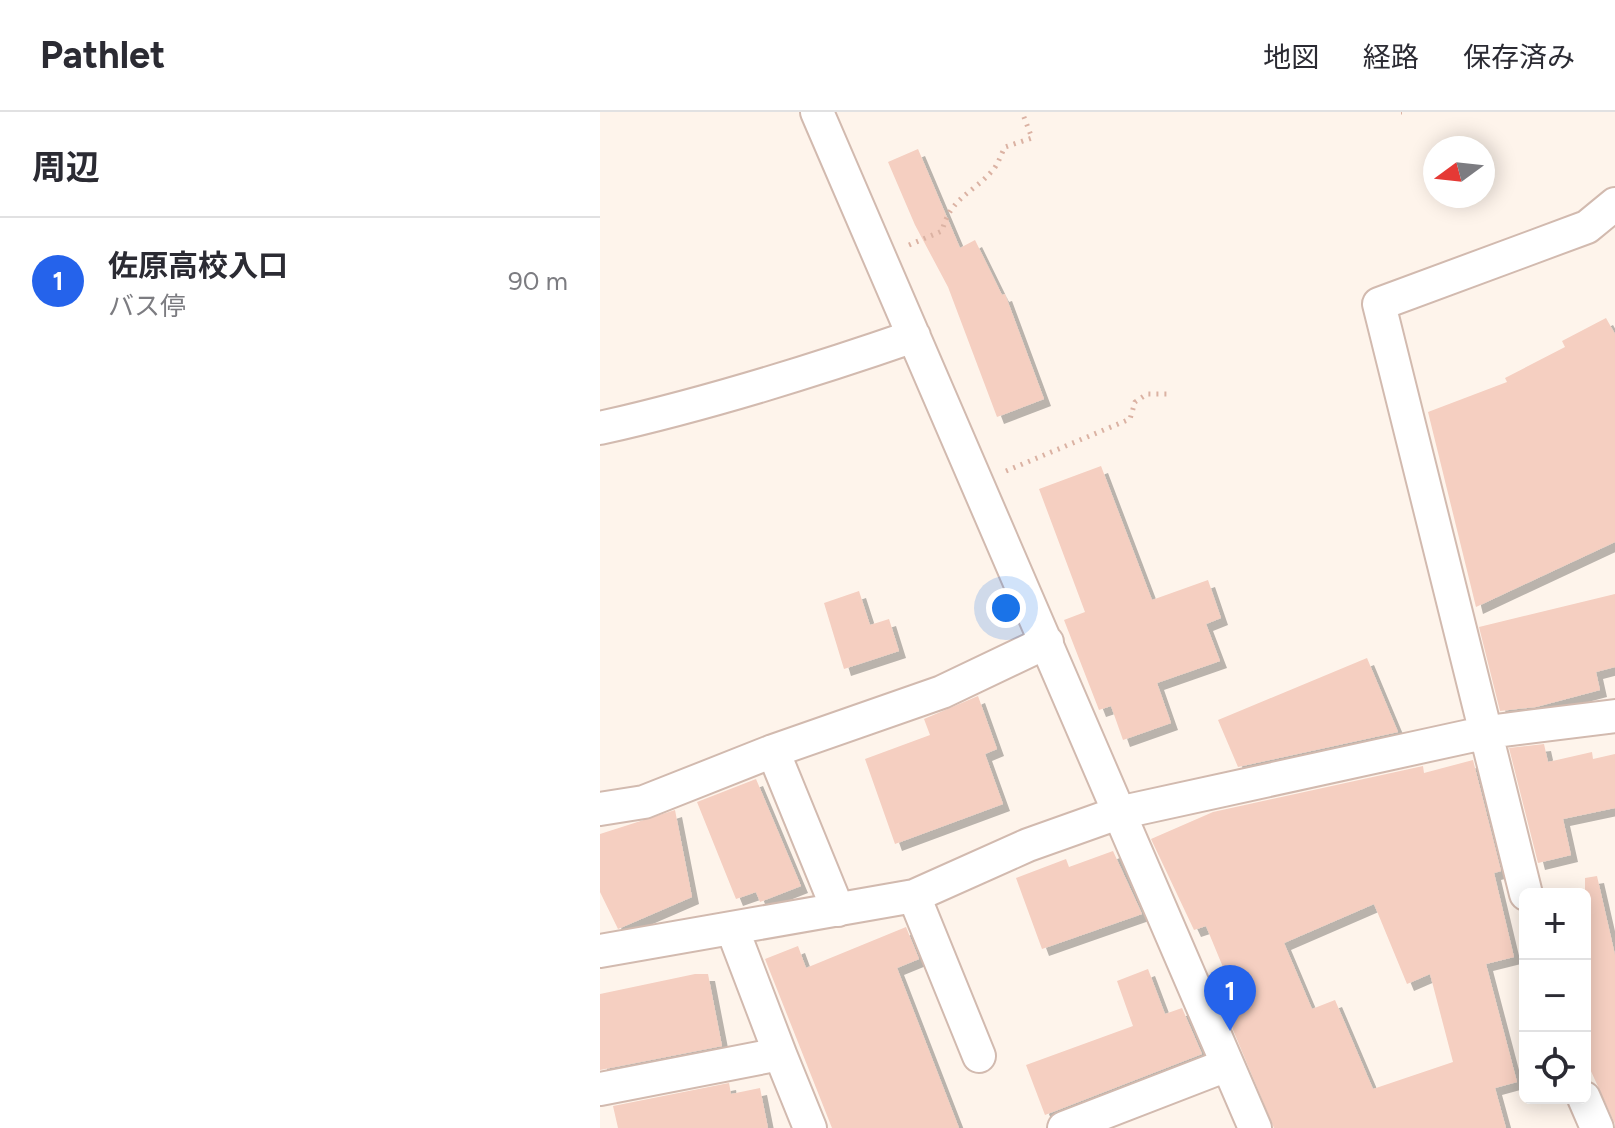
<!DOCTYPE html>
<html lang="ja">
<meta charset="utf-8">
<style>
:root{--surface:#fff;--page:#f7f7f7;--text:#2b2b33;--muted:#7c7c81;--line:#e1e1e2;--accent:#2563eb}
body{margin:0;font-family:Figtree,"Noto Sans JP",sans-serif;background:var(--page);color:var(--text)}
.controls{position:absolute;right:24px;bottom:24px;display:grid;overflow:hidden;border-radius:12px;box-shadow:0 4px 20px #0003}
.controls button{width:72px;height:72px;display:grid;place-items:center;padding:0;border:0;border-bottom:2px solid var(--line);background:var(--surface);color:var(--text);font:40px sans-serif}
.compass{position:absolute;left:823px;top:24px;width:72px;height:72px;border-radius:50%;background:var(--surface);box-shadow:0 4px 20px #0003;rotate:255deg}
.you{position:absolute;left:406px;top:496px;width:28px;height:28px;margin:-20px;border:6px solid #fff;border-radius:50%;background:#1a73e8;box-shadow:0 0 0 12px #1a73e833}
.badge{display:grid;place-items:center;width:52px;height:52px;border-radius:50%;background:var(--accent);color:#fff;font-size:26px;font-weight:700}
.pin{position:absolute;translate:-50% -66px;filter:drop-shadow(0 2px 4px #0008)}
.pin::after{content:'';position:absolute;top:42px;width:28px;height:24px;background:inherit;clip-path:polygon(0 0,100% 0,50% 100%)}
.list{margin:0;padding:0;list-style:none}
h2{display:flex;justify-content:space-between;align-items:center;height:104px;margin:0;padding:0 32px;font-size:34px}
h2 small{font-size:26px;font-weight:400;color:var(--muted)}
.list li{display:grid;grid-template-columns:52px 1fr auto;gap:24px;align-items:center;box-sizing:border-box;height:128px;padding:0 32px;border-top:2px solid var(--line)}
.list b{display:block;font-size:30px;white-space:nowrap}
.list p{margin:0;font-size:26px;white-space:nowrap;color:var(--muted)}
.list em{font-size:26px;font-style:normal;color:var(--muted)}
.icon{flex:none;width:44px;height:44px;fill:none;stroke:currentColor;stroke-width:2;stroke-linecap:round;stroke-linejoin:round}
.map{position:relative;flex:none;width:1015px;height:1016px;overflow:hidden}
header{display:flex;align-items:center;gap:48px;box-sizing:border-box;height:112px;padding:0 40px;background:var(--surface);border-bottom:2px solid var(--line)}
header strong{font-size:38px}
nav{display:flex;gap:44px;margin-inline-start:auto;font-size:28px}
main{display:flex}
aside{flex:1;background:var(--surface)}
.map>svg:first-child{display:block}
.building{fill:#f5cfc1;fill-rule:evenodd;filter:url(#shadow)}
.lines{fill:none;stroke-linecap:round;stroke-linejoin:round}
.street-casing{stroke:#d2baaf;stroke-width:36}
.path{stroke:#dbb2a3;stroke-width:5;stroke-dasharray:2 6;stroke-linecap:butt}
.street{stroke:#fff;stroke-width:32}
</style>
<header>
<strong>Pathlet</strong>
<nav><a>地図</a><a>経路</a><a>保存済み</a></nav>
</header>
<main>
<aside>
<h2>周辺<small></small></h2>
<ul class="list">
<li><span class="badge">1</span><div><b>佐原高校入口</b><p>バス停</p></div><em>90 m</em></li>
</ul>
</aside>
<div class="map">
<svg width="1015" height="1016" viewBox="0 0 1015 1016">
<defs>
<filter id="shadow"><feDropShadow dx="7" dy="7" stdDeviation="0" flood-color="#0004"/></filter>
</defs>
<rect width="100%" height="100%" fill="#fef4eb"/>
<path class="building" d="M 318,37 L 360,136 L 375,128 L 402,183 L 405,182 L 444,287 L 397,305 L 348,175 L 315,113 L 288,50 Z
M 1006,206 L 1015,222 L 1015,430 L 876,495 L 828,300 L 907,270 L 905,266 L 965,235 L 962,229 Z
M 501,354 L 552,488 L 608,468 L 621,506 L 606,512 L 620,549 L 557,571 L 571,611 L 523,628 L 511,594 L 499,598 L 464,508 L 485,500 L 439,377 Z
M 259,479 L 270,513 L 289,507 L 299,539 L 244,557 L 224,491 Z
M 1015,482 L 1015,555 L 996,560 L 1000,578 L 936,595 L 900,599 L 879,515 Z
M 767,546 L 798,620 L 638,655 L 618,608 Z
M 378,584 L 397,637 L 385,642 L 403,692 L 295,732 L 265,647 L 330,623 L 324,607 Z
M 944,632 L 948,650 L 992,640 L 993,647 L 1015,642 L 1015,696 L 963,707 L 971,743 L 938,751 L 909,636 Z
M 873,648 L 901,759 L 894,761 L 914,845 L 886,852 L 917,970 L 895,976 L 906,1016 L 674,1016 L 618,882 L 632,877 L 606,814 L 594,818 L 551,727 L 613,700 L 823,654 L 824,661 ZM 774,792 L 807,872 L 830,862 L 853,950 L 773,977 L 735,888 L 712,897 L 684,831 Z
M 156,667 L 201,774 L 160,790 L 156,780 L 136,787 L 97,690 Z
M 75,698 L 92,785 L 18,817 L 0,780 L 0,722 Z
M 513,739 L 542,802 L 442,837 L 416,766 L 466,747 L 469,755 Z
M 997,764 L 1015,843 L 1015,1012 L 985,946 L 985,766 Z
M 306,815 L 319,847 L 297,856 L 359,1016 L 232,1016 L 165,847 L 198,834 L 206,856 Z
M 548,857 L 565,902 L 582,896 L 602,942 L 445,1003 L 426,953 L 533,914 L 517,869 Z
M 95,862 L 108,862 L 122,934 L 0,958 L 0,882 Z
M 129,971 L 131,982 L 160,976 L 168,1016 L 18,1016 L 13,994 Z"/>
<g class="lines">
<g class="street-casing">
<path id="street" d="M 217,0 L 655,1016
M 0,316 C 107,292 210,260 314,224
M 173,639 L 238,798
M 0,697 L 44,690 L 173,639 L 342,580 L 447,530
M 926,782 L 779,192 L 987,115 L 1015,92
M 314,784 L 379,944
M 0,839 L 314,784 L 428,733 L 518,701 L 888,620 L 1015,604
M 180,942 L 210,1016
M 0,977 L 180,942 L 132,816
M 984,986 L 997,1016
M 464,1016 L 627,953"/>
</g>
<path class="path" d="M 801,0 L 802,0
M 309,133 L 342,119 C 351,85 372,82 392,59 C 398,53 401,42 405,35 L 432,26 L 422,0
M 406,359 L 530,307 L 535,290 L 547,282 L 569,282"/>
<use href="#street" class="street"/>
</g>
</svg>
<div class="controls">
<button>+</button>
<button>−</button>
<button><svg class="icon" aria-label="locate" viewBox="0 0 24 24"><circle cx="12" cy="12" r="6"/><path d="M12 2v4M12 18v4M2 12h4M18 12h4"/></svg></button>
</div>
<svg class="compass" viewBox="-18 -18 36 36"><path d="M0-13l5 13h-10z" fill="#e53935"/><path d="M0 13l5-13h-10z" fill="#7c7c81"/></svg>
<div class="you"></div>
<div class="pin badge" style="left:630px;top:919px">1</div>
</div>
</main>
